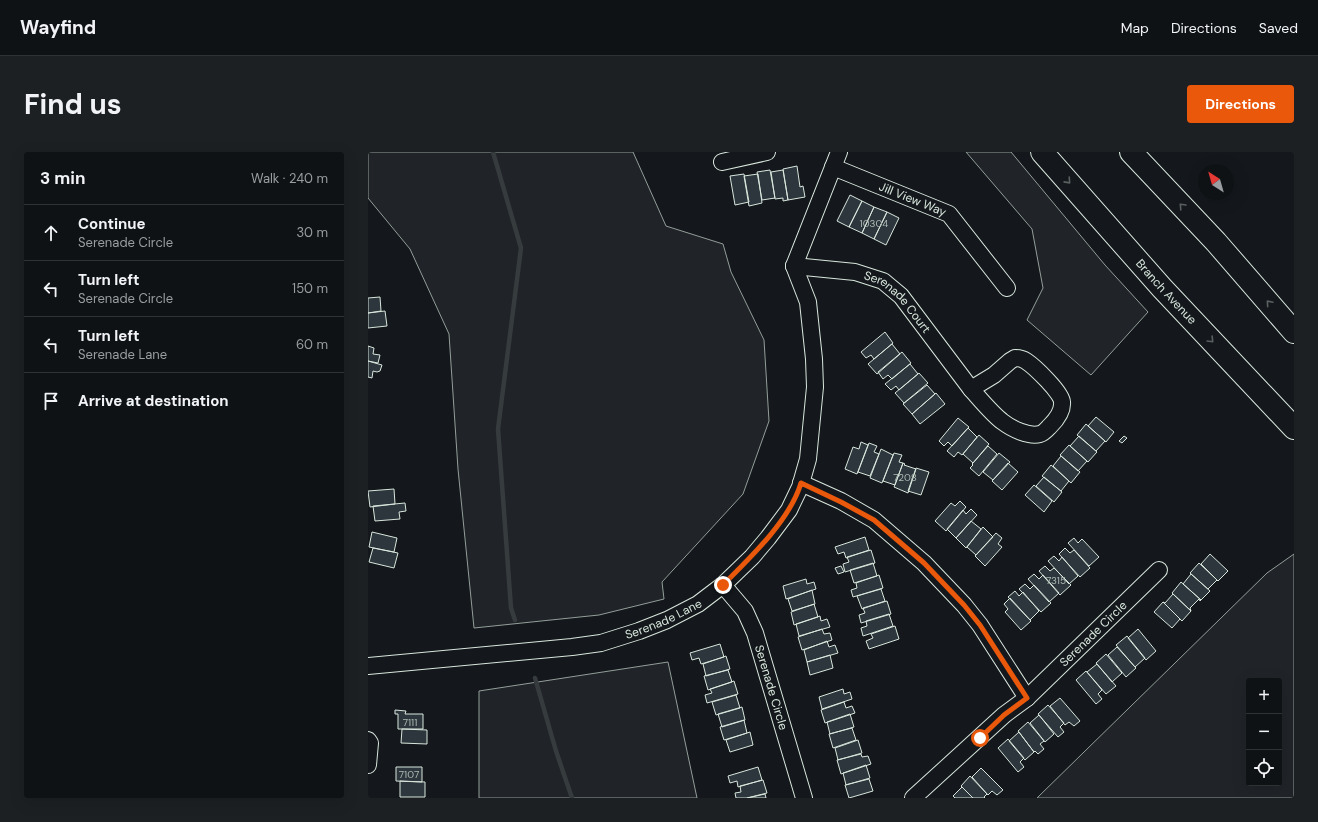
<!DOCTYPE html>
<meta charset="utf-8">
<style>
:root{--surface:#0f1215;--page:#1d2022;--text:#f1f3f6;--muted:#9b9ea0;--line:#2f3234;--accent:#ea580c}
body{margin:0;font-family:"DM Sans",sans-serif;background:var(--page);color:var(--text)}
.controls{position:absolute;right:12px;bottom:12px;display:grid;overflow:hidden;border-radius:4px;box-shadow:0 4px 16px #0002}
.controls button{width:36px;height:36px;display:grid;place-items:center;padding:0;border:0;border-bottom:1px solid var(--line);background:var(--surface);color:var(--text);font:20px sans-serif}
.compass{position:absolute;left:830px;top:12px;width:36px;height:36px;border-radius:50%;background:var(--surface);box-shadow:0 4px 16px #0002;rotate:323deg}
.stop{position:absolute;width:12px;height:12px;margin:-9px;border:3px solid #ea580c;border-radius:50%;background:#fff}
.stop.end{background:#ea580c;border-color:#fff;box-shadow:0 1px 4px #0008}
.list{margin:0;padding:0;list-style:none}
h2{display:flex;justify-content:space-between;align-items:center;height:52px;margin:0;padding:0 16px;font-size:17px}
h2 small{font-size:13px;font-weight:400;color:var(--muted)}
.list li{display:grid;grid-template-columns:26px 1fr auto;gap:12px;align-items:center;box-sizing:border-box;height:56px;padding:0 16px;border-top:1px solid var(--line)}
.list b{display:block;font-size:15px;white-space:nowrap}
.list p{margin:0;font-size:13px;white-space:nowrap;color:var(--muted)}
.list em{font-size:13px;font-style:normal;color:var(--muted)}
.icon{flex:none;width:22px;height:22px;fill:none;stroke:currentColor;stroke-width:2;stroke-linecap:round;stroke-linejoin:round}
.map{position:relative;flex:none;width:926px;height:646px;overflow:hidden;border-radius:4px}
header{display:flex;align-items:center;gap:24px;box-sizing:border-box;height:56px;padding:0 20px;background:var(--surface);border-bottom:1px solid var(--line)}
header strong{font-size:19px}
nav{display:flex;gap:22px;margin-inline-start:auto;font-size:14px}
.intro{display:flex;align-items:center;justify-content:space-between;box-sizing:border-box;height:96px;padding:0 24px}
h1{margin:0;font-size:28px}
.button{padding:10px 18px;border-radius:4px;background:var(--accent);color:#fff;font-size:14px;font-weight:700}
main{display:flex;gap:24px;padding:0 24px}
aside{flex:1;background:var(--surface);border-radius:4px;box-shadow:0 4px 16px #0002}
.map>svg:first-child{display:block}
.green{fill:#202428;stroke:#939e99;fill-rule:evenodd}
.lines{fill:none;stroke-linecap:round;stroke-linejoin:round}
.stream{stroke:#363b3e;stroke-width:4.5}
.building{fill:#2c363c;stroke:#d8e6dc}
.minor-casing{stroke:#d8e6dc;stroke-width:18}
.highway-casing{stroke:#d8e6dc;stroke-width:24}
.minor{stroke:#14181c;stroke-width:16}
.highway{stroke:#14181c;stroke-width:22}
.oneway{stroke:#59605f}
.route{stroke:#ea580c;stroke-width:5}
.labels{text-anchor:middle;stroke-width:3;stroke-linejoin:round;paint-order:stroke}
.number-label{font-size:10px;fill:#adbab4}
.street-label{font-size:12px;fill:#d8e6dc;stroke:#14181c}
</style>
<header>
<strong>Wayfind</strong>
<nav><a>Map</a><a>Directions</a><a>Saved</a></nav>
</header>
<div class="intro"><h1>Find us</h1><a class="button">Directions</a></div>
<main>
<aside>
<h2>3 min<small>Walk · 240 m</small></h2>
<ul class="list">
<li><svg class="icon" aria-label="ahead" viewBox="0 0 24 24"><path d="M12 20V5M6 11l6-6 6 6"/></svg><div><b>Continue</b><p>Serenade Circle</p></div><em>30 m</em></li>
<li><svg class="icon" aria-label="left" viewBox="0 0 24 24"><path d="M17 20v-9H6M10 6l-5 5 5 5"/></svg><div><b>Turn left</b><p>Serenade Circle</p></div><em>150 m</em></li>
<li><svg class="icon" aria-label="left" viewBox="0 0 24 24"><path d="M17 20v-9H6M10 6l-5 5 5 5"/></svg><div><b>Turn left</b><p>Serenade Lane</p></div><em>60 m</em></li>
<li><svg class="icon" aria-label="arrive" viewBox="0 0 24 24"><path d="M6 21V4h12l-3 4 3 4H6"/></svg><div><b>Arrive at destination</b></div></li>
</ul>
</aside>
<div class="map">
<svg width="926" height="646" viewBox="0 0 926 646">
<rect width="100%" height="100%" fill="#14181c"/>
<path class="green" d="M 0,0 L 265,0 L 298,74 L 355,92 L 363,120 L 396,188 L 401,269 L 375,342 L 294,430 L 296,447 L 231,463 L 106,476 L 90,317 L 81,182 L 42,97 L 0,46 Z
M 598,0 L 643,0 L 737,113 L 780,160 L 723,223 L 659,168 L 675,136 L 664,77 Z
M 926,402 L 926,646 L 669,646 L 899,421 ZM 881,529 L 911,529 L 911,631 L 881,631 Z
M 300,510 L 329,646 L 111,646 L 111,539 Z"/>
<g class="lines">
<path class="stream" d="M 125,0 L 153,96 L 130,277 L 143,456 L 147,468
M 167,526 L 188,599 L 204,646"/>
</g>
<path class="building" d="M 429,14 L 432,35 L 435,34 L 437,45 L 420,48 L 415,17 Z
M 402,18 L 407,46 L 394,48 L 389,20 Z
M 415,18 L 420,48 L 415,49 L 415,46 L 407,47 L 403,20 Z
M 376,22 L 381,50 L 367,53 L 362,24 Z
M 390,22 L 394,51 L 381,54 L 376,24 Z
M 482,43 L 494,49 L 481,75 L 469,69 Z
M 494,49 L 506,55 L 494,81 L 481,75 Z
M 506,55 L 519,60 L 506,87 L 494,81 Z
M 519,60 L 531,66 L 518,93 L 506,87 Z
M 12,145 L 13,159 L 0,161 L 0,146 Z
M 17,159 L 19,174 L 0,176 L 0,161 Z
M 517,180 L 525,191 L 506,207 L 503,203 L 498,206 L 493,200 Z
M 524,192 L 532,202 L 509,222 L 500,212 Z
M 0,194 L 6,196 L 5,202 L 12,203 L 10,211 L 0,209 Z
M 534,200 L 543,211 L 524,227 L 520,223 L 515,227 L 510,220 Z
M 0,209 L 14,213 L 12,219 L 9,220 L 5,219 L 4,226 L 0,225 Z
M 542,212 L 550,222 L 531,238 L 528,234 L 523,238 L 517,232 Z
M 551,221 L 560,231 L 536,251 L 527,241 Z
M 559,233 L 567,242 L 544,262 L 535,252 Z
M 568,241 L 577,252 L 552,272 L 544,262 Z
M 728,265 L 746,280 L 738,290 L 720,274 Z
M 590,266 L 601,275 L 584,294 L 580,290 L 576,294 L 571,289 Z
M 718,272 L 737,289 L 728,299 L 709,283 Z
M 600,276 L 609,285 L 594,303 L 590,300 L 586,305 L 579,299 Z
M 611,283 L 621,292 L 605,311 L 595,302 Z
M 711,284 L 729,300 L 720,310 L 702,294 Z
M 756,284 L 759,286 L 754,291 L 751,289 Z
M 493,290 L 500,293 L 489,322 L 477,317 L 485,295 L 491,297 Z
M 501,291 L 509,294 L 506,300 L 511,302 L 502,324 L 490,320 Z
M 701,293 L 719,309 L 710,319 L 692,303 Z
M 620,294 L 629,302 L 611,324 L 602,316 L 605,313 L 604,312 L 605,311 Z
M 513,297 L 525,303 L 514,331 L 502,326 Z
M 526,301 L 534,303 L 531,310 L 535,311 L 527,333 L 515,329 Z
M 631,301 L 642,310 L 625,328 L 615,320 Z
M 693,304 L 712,320 L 703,331 L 685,314 Z
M 535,311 L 537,312 L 536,313 L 548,317 L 540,341 L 526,335 Z
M 640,311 L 650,320 L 634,338 L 624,329 Z
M 683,313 L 701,329 L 693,339 L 674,324 Z
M 548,316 L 561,320 L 553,343 L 540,339 Z
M 676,325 L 694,340 L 686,350 L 668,334 Z
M 666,333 L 684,349 L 676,360 L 657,343 Z
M 26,337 L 27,352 L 2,355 L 0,339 Z
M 592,349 L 598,355 L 578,379 L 567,369 L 583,351 L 587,354 Z
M 37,351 L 38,359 L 31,360 L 32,367 L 7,369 L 5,354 Z
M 603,357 L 609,363 L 588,386 L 579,377 L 595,358 L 598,362 Z
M 603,369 L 613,377 L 598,396 L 588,386 Z
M 615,375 L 625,385 L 608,403 L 599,395 Z
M 4,380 L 29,386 L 26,400 L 1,395 Z
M 628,381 L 634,386 L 630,392 L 634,395 L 617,414 L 607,404 Z
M 497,385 L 501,398 L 478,406 L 476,400 L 470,402 L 467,395 Z
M 706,386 L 710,391 L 714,387 L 731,405 L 721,414 L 700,391 Z
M 5,396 L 30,401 L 26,416 L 1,410 Z
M 697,396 L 702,401 L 706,398 L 722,416 L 712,425 L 691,402 Z
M 503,398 L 507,411 L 477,420 L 475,412 L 481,410 L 479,405 Z
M 842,402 L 860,419 L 850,429 L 833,412 Z
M 686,404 L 691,409 L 694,405 L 710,424 L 701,432 L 680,409 Z
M 505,411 L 509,424 L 486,431 L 482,418 Z
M 831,411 L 849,428 L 840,437 L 822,421 Z
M 473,414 L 476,420 L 470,422 L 467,416 Z
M 677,414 L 682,419 L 686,416 L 703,433 L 692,443 L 671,419 Z
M 666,422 L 671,427 L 675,423 L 691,441 L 681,450 L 660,427 Z
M 823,422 L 842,439 L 833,448 L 815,432 Z
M 511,423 L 515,436 L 485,445 L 483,438 L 489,436 L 488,431 Z
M 438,427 L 439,432 L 446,430 L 448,437 L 418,447 L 415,434 Z
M 813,430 L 833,448 L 832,449 L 831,447 L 822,456 L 823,459 L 804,441 Z
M 657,432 L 662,437 L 666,433 L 683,451 L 673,460 L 651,437 Z
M 513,437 L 517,449 L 494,457 L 489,444 Z
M 444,438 L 447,452 L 424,459 L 420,447 Z
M 647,439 L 651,444 L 655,440 L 671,459 L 662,468 L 640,445 Z
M 805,442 L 823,459 L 814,469 L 795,450 L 797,451 Z
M 642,446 L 663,469 L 653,478 L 637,460 L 640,457 L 636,452 Z
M 519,449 L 523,462 L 493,471 L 491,463 L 497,461 L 495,456 Z
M 795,450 L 812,467 L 804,476 L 786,460 Z
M 446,452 L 450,465 L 426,473 L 423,460 Z
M 521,462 L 525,474 L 495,484 L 493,476 L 499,474 L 498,469 Z
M 452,464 L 453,469 L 459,467 L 462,475 L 431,484 L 428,472 Z
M 527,474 L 531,487 L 501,497 L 498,489 L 505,486 L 503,482 Z
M 454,477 L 456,482 L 462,481 L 464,488 L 434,498 L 430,485 Z
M 770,477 L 788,499 L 778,508 L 760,486 Z
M 759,484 L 777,506 L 767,515 L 748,493 Z
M 459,489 L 461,495 L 467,493 L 470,501 L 439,510 L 436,498 Z
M 352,492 L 356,505 L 333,512 L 331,506 L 324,508 L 322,501 Z
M 749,495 L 768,516 L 758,525 L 740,503 Z
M 738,502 L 754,521 L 744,530 L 728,511 Z
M 462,503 L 465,516 L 442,523 L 439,510 Z
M 358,504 L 362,517 L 338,524 L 335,512 Z
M 729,512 L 748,534 L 738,542 L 719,520 Z
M 360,518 L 364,530 L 340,538 L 336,524 Z
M 718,519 L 734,538 L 730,542 L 734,547 L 728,552 L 708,528 Z
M 366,529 L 370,542 L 339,551 L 337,543 L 344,541 L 342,537 Z
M 475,537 L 476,542 L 482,540 L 484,547 L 454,557 L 451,545 Z
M 368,543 L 372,556 L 348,563 L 344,550 Z
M 692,546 L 712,569 L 706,574 L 701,570 L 697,573 L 682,554 Z
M 476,550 L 478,556 L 484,554 L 487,561 L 457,571 L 453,558 Z
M 680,553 L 696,571 L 692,575 L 696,580 L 690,585 L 670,562 Z
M 374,555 L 377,568 L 354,575 L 350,562 Z
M 27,558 L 38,559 L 37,562 L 55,562 L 55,577 L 30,577 L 30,562 L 27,562 Z
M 482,562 L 486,575 L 462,582 L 459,570 Z
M 671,563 L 686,582 L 677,590 L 662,571 Z
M 376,568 L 379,581 L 356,588 L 352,575 Z
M 660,570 L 676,589 L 672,592 L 676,597 L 670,602 L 667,599 L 666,600 L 650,579 Z
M 484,576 L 488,588 L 465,596 L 461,582 Z
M 34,577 L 59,578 L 59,592 L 33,591 Z
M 382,580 L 385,593 L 362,600 L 358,588 Z
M 651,580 L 666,600 L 657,608 L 641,589 Z
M 640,587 L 656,606 L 652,610 L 656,615 L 650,620 L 630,596 Z
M 490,588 L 494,601 L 470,608 L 467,596 Z
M 493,602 L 494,605 L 500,604 L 503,612 L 473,622 L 469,608 Z
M 498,613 L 502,626 L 478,633 L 475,621 Z
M 28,615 L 54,615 L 54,630 L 28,629 Z
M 390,615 L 394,628 L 370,635 L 369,629 L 362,631 L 360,624 Z
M 613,616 L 635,638 L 629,643 L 624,639 L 620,643 L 604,625 Z
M 602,624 L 619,642 L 616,645 L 617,646 L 605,646 L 593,634 Z
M 501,627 L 505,639 L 481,646 L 477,633 Z
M 395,628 L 399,641 L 379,646 L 368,646 L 367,641 L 373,640 L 372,634 Z
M 32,629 L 57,630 L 57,645 L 32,645 Z
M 594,635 L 605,646 L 587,646 L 585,644 Z
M 397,642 L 398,646 L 379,646 Z"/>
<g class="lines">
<g class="minor-casing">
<g id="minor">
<path d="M 354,10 L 399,0"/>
<path id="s1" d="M 465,15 L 581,62 L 639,136"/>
<path id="s2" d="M 426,114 L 487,120 L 515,129 L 533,144 L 603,237"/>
<path d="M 426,114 L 471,0"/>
<path d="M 647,206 C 651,206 655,207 658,209 C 667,215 694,241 694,250 C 695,260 688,268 682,274 C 679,277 676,281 672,282 C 661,285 644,277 635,270 C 625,263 612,247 603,237 L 626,223 L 642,209 Z"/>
<path d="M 433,331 L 473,349 L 506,368 L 556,411 L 596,453 L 612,473 L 659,546"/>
<path id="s3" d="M 355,433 L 377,459 L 387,481 L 436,646"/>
<path id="s4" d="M 0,514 L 204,495 L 233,491 L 271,479 L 299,468 L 330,452 L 355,433 L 384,405 L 400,386 L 421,358 L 432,335 L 440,307 L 447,235 L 446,207 L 440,150 L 426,114"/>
<path d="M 0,588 L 2,591 L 0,613"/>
<path id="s5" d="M 545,646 L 636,563 L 659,546 L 791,418"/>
</g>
</g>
<g class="highway-casing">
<g id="highway">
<path id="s6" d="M 674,0 L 794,136 L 926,276"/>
<path d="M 763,0 L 848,90 L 926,180"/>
</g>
</g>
<use href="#minor" class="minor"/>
<use href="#highway" class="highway"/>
</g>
<defs><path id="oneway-chevron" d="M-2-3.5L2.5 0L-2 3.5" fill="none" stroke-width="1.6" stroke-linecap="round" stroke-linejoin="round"/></defs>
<g class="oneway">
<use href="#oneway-chevron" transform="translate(700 29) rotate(48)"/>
<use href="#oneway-chevron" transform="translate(814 54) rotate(-133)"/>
<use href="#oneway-chevron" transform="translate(901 151) rotate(-131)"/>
<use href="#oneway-chevron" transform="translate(843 188) rotate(46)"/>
</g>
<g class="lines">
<path class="route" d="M 355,433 C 382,406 422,368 433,331 L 473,350 L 506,368 L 556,411 L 596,453 L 612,473 L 659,546 L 636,563 L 612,586"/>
</g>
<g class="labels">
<g class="number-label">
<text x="506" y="75">10304</text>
<text x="537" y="329">7208</text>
<text x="688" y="432">7315</text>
<text x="42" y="574">7111</text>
<text x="41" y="626">7107</text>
</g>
<g class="street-label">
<text dy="4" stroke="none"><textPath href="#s1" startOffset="86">Jill View Way</textPath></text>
<text dy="4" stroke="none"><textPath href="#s6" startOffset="187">Branch Avenue</textPath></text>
<text dy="4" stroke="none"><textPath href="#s2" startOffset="115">Serenade Court</textPath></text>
<text dy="4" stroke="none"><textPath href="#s4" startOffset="301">Serenade Lane</textPath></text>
<text dy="4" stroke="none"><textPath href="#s5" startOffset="244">Serenade Circle</textPath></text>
<text dy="4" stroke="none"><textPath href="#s3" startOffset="115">Serenade Circle</textPath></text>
</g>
</g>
</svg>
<div class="controls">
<button>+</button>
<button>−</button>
<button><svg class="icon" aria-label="locate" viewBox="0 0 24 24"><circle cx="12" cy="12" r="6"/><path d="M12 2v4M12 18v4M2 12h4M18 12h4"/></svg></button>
</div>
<svg class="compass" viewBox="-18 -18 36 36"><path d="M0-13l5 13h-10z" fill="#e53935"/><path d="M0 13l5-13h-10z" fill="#9b9ea0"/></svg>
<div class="stop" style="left:612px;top:586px"></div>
<div class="stop end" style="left:355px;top:433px"></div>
</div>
</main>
